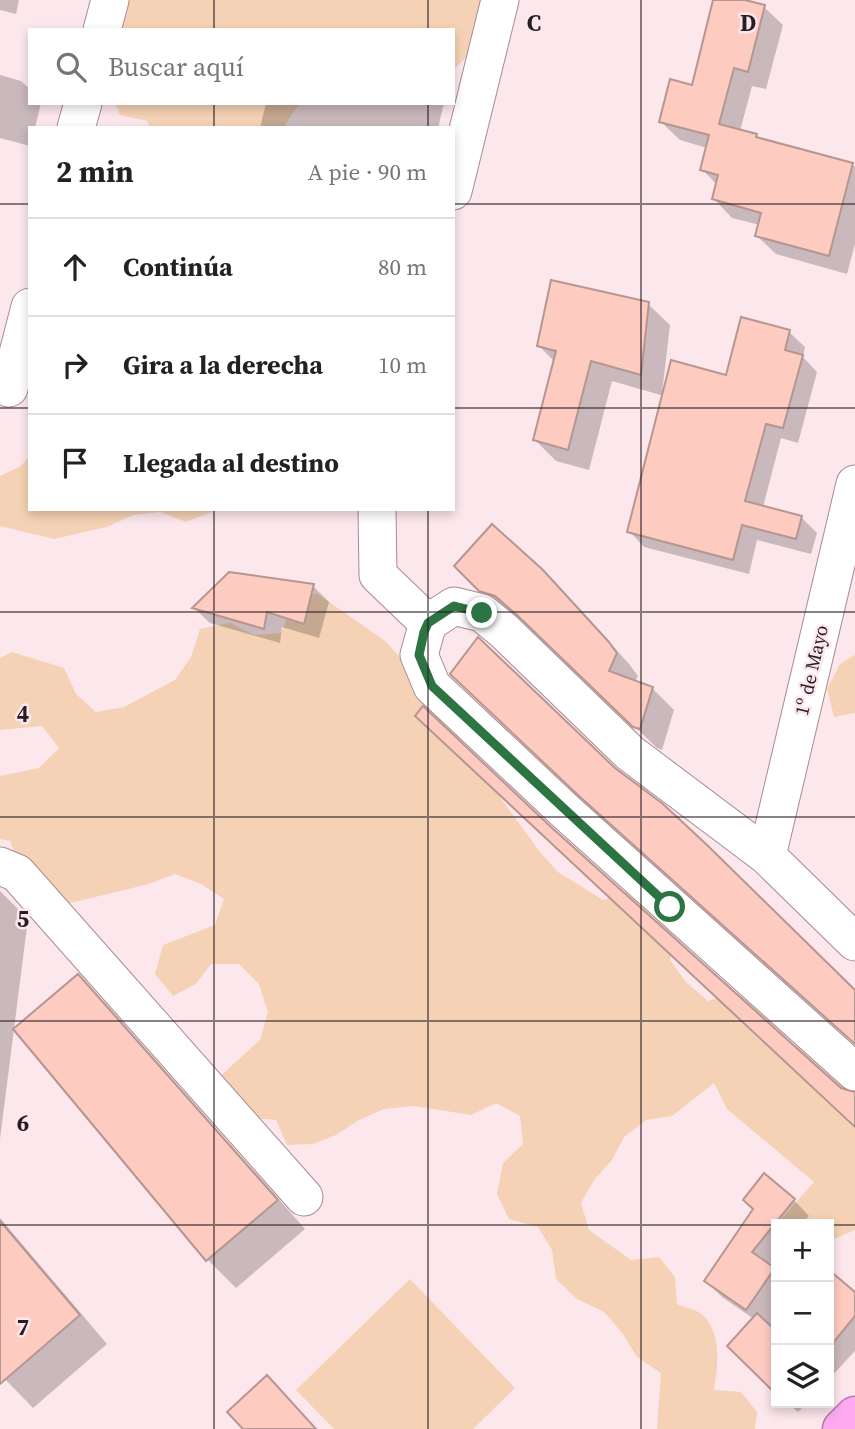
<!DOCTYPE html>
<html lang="es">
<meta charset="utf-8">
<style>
:root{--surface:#fff;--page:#f2f2f2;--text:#222;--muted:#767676;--line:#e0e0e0}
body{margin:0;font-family:"Source Serif 4",serif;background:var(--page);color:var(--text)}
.controls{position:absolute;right:21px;bottom:21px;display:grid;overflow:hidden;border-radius:0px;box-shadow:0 4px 10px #0003}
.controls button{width:63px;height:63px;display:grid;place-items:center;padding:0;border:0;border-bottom:2px solid var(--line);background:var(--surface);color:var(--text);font:35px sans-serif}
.stop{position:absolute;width:21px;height:21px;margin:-16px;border:5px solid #2c7441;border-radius:50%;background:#fff}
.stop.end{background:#2c7441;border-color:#fff;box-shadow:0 2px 7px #0008}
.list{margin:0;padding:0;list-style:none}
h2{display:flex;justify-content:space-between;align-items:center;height:91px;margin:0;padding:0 28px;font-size:30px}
h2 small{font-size:23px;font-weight:400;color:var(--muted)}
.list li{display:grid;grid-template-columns:46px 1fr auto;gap:21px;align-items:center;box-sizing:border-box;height:98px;padding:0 28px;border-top:2px solid var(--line)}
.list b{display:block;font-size:26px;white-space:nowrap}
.list em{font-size:23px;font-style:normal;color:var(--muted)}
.icon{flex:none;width:38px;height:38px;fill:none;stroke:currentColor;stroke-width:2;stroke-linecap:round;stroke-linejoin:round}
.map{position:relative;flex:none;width:855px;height:1429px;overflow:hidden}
.search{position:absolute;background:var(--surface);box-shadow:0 4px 10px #0003;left:28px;top:28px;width:427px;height:77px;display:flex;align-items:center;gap:18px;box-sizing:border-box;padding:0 24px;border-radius:0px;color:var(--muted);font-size:26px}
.panel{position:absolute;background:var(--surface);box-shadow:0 4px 10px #0003;left:28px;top:126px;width:427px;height:385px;border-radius:0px}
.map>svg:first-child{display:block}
.green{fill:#f5d2b5}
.shadow{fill:#0003}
.building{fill:#fecbc1;stroke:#b59690;stroke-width:2}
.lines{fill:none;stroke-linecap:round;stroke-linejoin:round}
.street-casing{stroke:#a98a92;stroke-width:39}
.highway-casing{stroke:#b279a8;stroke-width:41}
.street{stroke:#fff;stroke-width:37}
.highway{stroke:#fdaaf1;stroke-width:38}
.route{stroke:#2c7441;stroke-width:9}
.grid{fill:none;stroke:#281d20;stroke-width:2;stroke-opacity:0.55}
.labels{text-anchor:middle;stroke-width:5;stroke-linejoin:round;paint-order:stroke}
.street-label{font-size:19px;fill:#281d20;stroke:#fce7ec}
.grid-label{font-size:23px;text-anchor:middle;font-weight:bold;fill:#281d20;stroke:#fce7ec;stroke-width:5;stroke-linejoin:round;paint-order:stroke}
</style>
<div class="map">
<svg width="855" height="1429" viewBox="0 0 855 1429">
<rect width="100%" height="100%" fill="#fce7ec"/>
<path class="green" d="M 123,0 L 495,0 L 471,53 L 453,70 L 453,30 L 118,30 Z
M 115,103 L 300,103 L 283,128 L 150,128 L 147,121 L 120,115 Z
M 30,455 L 30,509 L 220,509 L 186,522 L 160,512 L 133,515 L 107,527 L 54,539 L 0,526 L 0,476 L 21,466 Z
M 316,593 L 384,640 L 467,728 L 458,752 L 479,768 L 540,852 L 558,872 L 603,900 L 630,890 L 676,934 L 670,960 L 686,982 L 708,1001 L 734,993 L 761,997 L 781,1016 L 788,1045 L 816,1049 L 855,1083 L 855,1230 L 829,1241 L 829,1224 L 777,1224 L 814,1182 L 727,1109 L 714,1083 L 672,1116 L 646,1120 L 624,1137 L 612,1160 L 594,1180 L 581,1203 L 589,1230 L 631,1260 L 659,1257 L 675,1277 L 677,1304 C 684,1307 697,1310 703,1315 C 722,1334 718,1366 714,1390 L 741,1392 L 757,1412 L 755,1429 L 657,1429 L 661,1373 L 637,1357 L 623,1334 L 604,1312 L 577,1299 L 556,1279 L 552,1250 L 538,1227 L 509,1219 L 497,1194 L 503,1163 L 523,1144 L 520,1116 L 496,1103 L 471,1115 L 414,1106 L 384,1109 L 359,1120 L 336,1135 L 313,1144 L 287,1145 L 276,1120 L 249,1118 L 218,1078 L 260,1040 L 268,1012 L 259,984 L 239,964 L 211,964 L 196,984 L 173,996 L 155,974 L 163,945 L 215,925 L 224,899 L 201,884 L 175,874 L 149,884 L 70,903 L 30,893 L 10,841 L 0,839 L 0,776 L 39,768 L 59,748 L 42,726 L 0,730 L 0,658 L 12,652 L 64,668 L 76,694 L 96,712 L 124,707 L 175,680 L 191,657 L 200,629 L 230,623 L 254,635 L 281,633 L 292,606 Z
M 855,655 L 855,713 L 834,717 L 827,689 L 840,664 Z
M 410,1279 L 515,1388 L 473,1429 L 334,1429 L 296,1390 Z"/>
<path class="shadow" d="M 0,0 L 19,0 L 16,14 L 0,10 Z
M 715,0 L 738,0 L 764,7 L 783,25 L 766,89 L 752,86 L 740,131 L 756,135 L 761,140 L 852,164 L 855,167 L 855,244 L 847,274 L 776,254 L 757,236 L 760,225 L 732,218 L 714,199 L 717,185 L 702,169 L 707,148 L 680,140 L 661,122 L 693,87 Z
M 0,75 L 21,81 L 30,89 L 30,103 L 41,103 L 35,128 L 30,128 L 30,146 L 0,138 Z
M 266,103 L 444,103 L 438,128 L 260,128 Z
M 648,304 L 670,325 L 662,393 L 727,377 L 789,332 L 805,347 L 803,357 L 817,372 L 798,443 L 781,438 L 763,507 L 801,517 L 817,533 L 811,554 L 757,540 L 749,574 L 644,547 L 629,531 L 664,396 L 612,381 L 589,470 L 556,461 L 535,440 L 555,362 L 539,346 Z
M 457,566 L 565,594 L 630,665 L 638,676 L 635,682 L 652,688 L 674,710 L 662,750 L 657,748 L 541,636 L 519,618 L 503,612 Z
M 313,586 L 329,602 L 319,638 L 282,627 L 280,643 L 210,623 L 194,608 Z
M 0,891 L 28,919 L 0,1139 Z
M 78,976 L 107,1005 L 305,1229 L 236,1288 L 207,1259 Z
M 794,1200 L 809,1216 L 802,1224 L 776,1224 L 776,1256 L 768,1266 L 776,1271 L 776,1392 L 745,1362 L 754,1319 L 722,1297 L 706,1281 Z
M 0,1218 L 107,1344 L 33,1408 L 0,1374 Z
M 829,1272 L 855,1294 L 855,1351 L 829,1379 Z
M 787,1403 L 807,1403 L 798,1412 Z"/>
<path class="building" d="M 713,0 L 745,0 L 765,5 L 748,72 L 734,68 L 719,124 L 757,134 L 756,137 L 853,163 L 829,256 L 755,236 L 761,213 L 712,199 L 718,175 L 700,170 L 709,135 L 659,122 L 670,79 L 692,85 Z
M 551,280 L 649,302 L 641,375 L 591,361 L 568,450 L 533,440 L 556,351 L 537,346 Z
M 741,317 L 790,330 L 785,350 L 803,355 L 783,428 L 766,424 L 745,501 L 802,516 L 796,539 L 742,525 L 733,560 L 627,532 L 671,360 L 726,375 Z
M 492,524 L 543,570 L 608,641 L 617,653 L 609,671 L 653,687 L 640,729 L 633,727 L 517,615 L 495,596 L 479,591 L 454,566 Z
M 229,572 L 314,584 L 304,624 L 267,612 L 264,629 L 192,608 Z
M 478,637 L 615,768 L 663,804 L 706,844 L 855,990 L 855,1044 L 579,796 L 450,674 Z
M 423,706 L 551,827 L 841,1088 L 855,1092 L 855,1127 L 415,716 Z
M 78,974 L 278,1200 L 206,1261 L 13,1029 Z
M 764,1173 L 795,1199 L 752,1252 L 775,1268 L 746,1310 L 704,1281 L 753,1209 L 743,1200 Z
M 0,1221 L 80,1315 L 0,1384 Z
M 829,1270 L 855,1292 L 855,1316 L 829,1348 Z
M 757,1313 L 776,1331 L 776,1394 L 727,1346 Z
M 267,1375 L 316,1429 L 243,1429 L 227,1412 Z"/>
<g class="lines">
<g class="street-casing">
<path id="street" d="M 102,30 L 110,0
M 76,128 L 83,103
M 453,191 L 500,0
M 9,388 L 30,307
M 377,509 L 378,575 L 428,623
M 767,856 L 855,484
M 0,866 L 17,873 L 304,1197
M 855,942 L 767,856 L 630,753 L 504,631 L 482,613 L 454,606 L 428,623 L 419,655 L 432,686 L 565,811 L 855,1072"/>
</g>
<g class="highway-casing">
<path id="highway" d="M 842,1429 L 855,1416"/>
</g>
<use href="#street" class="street"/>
<use href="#highway" class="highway"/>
</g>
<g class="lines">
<path class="route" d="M 482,613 L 454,606 L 428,623 L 424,632 L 419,655 L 432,686 L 670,907"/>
</g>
<path class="grid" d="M 214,0 L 214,30M 428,0 L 428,30M 641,0 L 641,1429M 214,103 L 214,128M 428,103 L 428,128M 0,204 L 30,204M 453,204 L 855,204M 0,408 L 30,408M 453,408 L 855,408M 214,509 L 214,1429M 428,509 L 428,1429M 0,612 L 855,612M 0,817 L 855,817M 0,1021 L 855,1021M 0,1225 L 776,1225M 829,1225 L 855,1225"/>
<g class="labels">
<g class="street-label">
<text transform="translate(811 670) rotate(-77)" y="7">1º de Mayo</text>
</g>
</g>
<g class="grid-label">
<text x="534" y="31">C</text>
<text x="748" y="31">D</text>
<text x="23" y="722">4</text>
<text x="23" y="927">5</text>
<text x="23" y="1131">6</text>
<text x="23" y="1335">7</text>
</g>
</svg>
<div class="controls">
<button>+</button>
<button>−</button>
<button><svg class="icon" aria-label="layers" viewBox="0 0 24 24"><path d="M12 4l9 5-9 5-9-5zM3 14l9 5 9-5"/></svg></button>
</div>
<div class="stop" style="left:670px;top:907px"></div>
<div class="stop end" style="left:482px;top:613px"></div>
<div class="search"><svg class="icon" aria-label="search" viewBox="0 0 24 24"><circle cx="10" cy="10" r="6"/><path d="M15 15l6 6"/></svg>Buscar aquí</div>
<section class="panel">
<h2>2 min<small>A pie · 90 m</small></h2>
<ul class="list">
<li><svg class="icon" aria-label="ahead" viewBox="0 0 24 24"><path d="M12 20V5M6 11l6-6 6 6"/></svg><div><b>Continúa</b></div><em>80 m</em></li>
<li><svg class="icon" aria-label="right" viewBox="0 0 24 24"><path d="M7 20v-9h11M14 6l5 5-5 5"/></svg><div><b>Gira a la derecha</b></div><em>10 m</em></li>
<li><svg class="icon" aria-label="arrive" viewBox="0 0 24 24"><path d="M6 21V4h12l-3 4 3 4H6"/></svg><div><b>Llegada al destino</b></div></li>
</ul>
</section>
</div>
